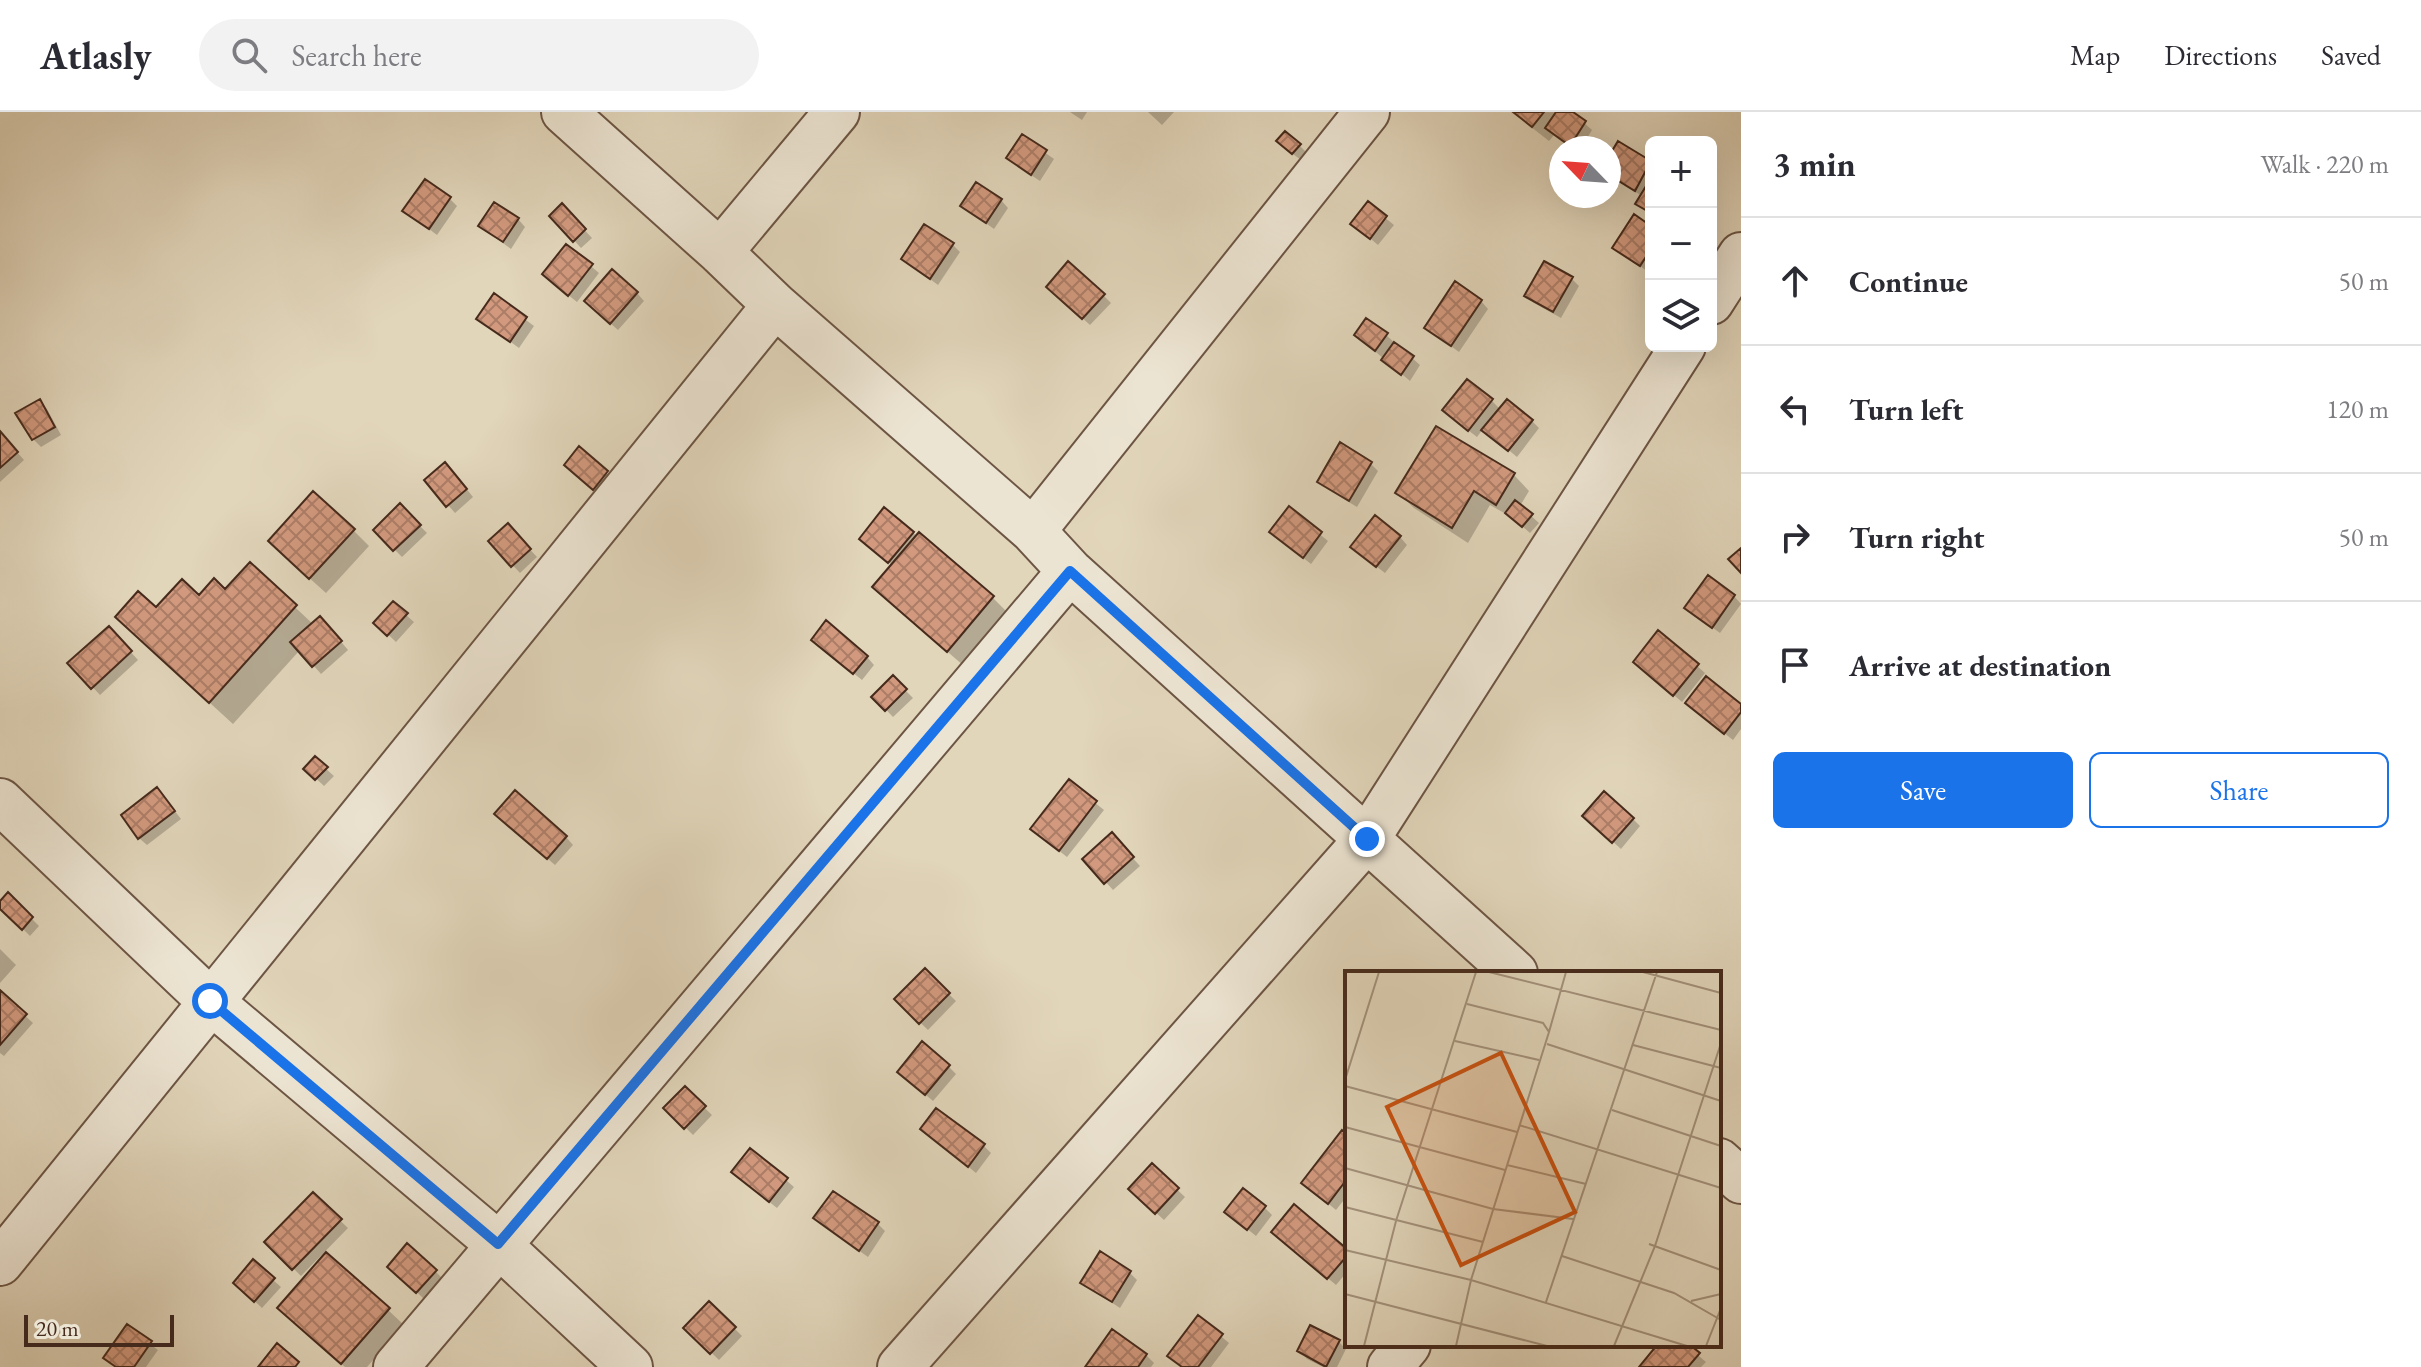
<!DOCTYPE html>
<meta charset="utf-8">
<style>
:root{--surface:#fff;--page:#f2f2f3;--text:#2b2b33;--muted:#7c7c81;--line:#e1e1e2;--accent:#1a73e8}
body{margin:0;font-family:"EB Garamond",serif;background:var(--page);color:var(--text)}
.controls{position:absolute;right:24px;top:24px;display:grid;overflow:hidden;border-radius:12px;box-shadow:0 8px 32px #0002}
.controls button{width:72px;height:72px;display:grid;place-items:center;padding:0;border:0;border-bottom:2px solid var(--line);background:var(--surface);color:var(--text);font:40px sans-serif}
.compass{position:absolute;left:1549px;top:24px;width:72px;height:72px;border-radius:50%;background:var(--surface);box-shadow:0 8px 32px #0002;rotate:295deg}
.scale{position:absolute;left:24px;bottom:20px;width:150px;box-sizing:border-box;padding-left:8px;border:4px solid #462a1c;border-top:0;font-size:22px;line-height:28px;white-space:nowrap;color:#462a1c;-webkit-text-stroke:6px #ece4d2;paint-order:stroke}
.stop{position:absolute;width:24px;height:24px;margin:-18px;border:6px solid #1a73e8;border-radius:50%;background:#fff}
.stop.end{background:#1a73e8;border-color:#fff;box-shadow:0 2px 8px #0008}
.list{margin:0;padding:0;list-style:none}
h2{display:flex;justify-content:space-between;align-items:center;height:104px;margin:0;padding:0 32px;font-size:34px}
h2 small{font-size:26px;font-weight:400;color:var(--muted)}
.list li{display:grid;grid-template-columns:52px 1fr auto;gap:24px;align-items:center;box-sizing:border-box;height:128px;padding:0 32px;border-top:2px solid var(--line)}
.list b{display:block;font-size:30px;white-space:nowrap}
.list em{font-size:26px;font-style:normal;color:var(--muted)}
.actions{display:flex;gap:16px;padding:24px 32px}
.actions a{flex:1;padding:18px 0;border:2px solid var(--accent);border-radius:12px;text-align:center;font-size:28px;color:var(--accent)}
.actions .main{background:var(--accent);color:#fff}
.icon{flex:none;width:44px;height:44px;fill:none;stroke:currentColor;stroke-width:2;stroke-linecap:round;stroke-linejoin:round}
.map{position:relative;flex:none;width:1741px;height:1255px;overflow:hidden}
header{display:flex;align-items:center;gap:48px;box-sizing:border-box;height:112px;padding:0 40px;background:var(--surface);border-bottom:2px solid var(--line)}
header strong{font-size:38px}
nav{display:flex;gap:44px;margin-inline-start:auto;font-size:28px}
.search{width:560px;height:72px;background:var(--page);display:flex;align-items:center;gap:20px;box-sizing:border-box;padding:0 28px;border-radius:44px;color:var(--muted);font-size:30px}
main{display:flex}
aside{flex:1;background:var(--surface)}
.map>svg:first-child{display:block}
.shadow{fill:#0003}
.building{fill:url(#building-cross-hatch);stroke:#462a1c;stroke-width:2}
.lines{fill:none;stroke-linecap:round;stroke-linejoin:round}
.street-casing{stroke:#6d5544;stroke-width:48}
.street{stroke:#ece4d2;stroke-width:44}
.route{stroke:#1a73e8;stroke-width:10}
.inset-road{fill:none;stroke:#a3917b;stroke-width:2}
.view{fill:#c8500f;fill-opacity:0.15;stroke:#c8500f;stroke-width:4}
.inset-edge{fill:none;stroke:#462a1c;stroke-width:4}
</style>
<header>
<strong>Atlasly</strong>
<div class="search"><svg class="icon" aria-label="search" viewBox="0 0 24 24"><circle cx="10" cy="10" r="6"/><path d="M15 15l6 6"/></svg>Search here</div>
<nav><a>Map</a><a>Directions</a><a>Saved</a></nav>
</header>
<main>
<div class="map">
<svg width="1741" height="1255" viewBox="0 0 1741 1255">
<defs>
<pattern id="building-cross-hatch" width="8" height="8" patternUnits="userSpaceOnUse" patternTransform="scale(2)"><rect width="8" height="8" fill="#d2997e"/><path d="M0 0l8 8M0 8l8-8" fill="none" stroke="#ac7d66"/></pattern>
</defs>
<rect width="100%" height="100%" fill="#e1d5ba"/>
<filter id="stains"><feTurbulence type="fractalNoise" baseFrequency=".0025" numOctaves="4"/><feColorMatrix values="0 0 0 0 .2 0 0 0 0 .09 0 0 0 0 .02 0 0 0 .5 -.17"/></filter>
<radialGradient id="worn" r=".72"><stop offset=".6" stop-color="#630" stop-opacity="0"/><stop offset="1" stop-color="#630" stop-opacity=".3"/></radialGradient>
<path class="shadow" d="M 1070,0 L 1087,0 L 1082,8 Z
M 1148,0 L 1174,0 L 1162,13 Z
M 1512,0 L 1572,0 L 1592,18 L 1581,36 L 1573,36 L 1554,23 L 1549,29 Z
M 1023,25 L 1054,47 L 1040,69 L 1016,53 Z
M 1619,31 L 1651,52 L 1651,102 L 1638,91 L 1642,84 L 1609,63 L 1609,48 Z
M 1299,33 L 1307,41 L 1301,48 L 1286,37 Z
M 450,87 L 457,94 L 437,123 L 405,99 Z
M 1001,88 L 1008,96 L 994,117 L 962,94 Z
M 1368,92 L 1394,113 L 1378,133 L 1353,112 Z
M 562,94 L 592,126 L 581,136 L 552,104 Z
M 518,107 L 525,115 L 511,137 L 480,114 Z
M 1651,116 L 1651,156 L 1648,160 L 1615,135 Z
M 953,133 L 960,140 L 938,173 L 903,147 Z
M 567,134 L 599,161 L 577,190 L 552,170 Z
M 1572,167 L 1579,174 L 1561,206 L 1534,191 L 1526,184 Z
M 637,181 L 644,189 L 618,218 L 594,197 Z
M 1056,182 L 1103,183 L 1111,191 L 1090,213 Z
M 494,184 L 534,214 L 519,236 L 478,206 Z
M 1481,189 L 1488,197 L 1459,240 L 1426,216 Z
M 1386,223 L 1420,253 L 1410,269 L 1364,230 Z
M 40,289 L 47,297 L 61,323 L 41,335 L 33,327 Z
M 1492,289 L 1501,298 L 1532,309 L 1539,316 L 1517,345 L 1483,317 L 1477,325 L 1452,306 Z
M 0,321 L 24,348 L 0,370 Z
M 579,337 L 614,368 L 602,384 L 574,360 Z
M 1370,351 L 1378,359 L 1357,395 L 1327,377 L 1319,369 Z
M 453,360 L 473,385 L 455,401 L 448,393 Z
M 1514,363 L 1529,379 L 1520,394 L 1539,411 L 1530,421 L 1513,406 L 1490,393 L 1468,431 L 1414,396 L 1398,381 Z
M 400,394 L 427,421 L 402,445 L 375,418 Z
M 1289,397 L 1328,429 L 1311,452 L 1279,427 Z
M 885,398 L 992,485 L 1008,501 L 964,554 L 890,490 L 893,454 L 869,434 Z
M 508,414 L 537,445 L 520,461 L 491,430 Z
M 353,418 L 369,434 L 326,481 L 286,445 Z
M 1400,425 L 1407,433 L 1385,461 L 1360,442 Z
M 250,453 L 314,513 L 328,514 L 348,538 L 321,562 L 300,538 L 233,612 L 140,527 L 156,498 L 226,479 Z
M 1734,484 L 1741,492 L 1720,521 L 1695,503 Z
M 406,503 L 414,510 L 396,530 L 376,511 Z
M 109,516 L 138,548 L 100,583 L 70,551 Z
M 1659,521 L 1705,561 L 1682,590 L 1643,557 Z
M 821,535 L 867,545 L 874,553 L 862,568 Z
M 893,566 L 913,586 L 893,605 L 874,585 Z
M 1741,595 L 1741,617 L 1733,628 L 1695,598 Z
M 315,647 L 334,664 L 324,674 L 306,657 Z
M 1069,670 L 1104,698 L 1067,745 L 1040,724 Z
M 164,685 L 181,707 L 147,733 L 139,726 Z
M 1633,707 L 1640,714 L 1621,737 L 1592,711 Z
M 504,709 L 566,725 L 573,733 L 555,753 Z
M 1119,731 L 1140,754 L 1113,778 L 1085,747 Z
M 8,783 L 39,814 L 30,824 L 0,794 Z
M 0,837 L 16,853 L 0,871 Z
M 925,859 L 956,889 L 928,918 L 896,887 Z
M 0,881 L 33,911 L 4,944 L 0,941 Z
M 948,954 L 956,962 L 933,989 L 907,967 Z
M 685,977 L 712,1003 L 693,1023 L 666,996 Z
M 922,1017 L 984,1034 L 991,1041 L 976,1061 Z
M 1347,1025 L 1347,1084 L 1336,1098 L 1303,1071 Z
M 751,1038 L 794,1075 L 777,1096 L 741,1068 Z
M 1152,1054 L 1185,1085 L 1164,1108 L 1130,1077 Z
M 313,1083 L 348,1116 L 301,1164 L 267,1130 Z
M 1264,1095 L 1272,1103 L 1256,1124 L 1235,1107 Z
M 878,1112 L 885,1119 L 868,1145 L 823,1113 Z
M 1281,1127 L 1347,1139 L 1347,1160 L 1336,1173 Z
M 390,1155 L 435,1159 L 443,1167 L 424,1187 Z
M 1130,1161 L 1137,1168 L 1120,1196 L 1082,1171 Z
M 273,1168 L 281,1175 L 262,1196 L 235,1171 Z
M 709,1191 L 742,1224 L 719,1248 L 686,1216 Z
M 388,1198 L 404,1213 L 367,1255 L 345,1255 L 296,1212 Z
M 1199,1206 L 1229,1231 L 1211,1255 L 1183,1255 Z
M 128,1215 L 158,1238 L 146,1255 L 116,1255 L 106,1246 Z
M 1112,1220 L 1146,1243 L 1154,1251 L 1151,1255 L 1087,1255 Z
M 1339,1230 L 1346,1237 L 1337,1255 L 1323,1255 L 1307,1247 L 1300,1239 Z
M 1659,1233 L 1686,1233 L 1706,1250 L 1701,1255 L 1642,1255 Z"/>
<path class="building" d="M 1513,0 L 1544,0 L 1532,15 Z
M 1556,0 L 1573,0 L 1586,9 L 1570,34 L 1545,16 Z
M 1285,19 L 1301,32 L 1292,42 L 1276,29 Z
M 1022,22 L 1047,38 L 1031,63 L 1006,46 Z
M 1618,29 L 1651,49 L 1635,79 L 1609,63 L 1609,44 Z
M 1651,66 L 1651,101 L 1635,92 Z
M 425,67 L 451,85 L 429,117 L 402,99 Z
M 976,70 L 1002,87 L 986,111 L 960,94 Z
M 1368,89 L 1387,104 L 1370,127 L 1350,112 Z
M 494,90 L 519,106 L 503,130 L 478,114 Z
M 562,91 L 586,117 L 573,130 L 549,104 Z
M 1634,102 L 1651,114 L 1651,137 L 1640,154 L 1612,136 Z
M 924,112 L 954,131 L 930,167 L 901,147 Z
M 566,132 L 593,152 L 568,184 L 542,162 Z
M 1068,149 L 1105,182 L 1082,207 L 1046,175 Z
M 1544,149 L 1573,165 L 1553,200 L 1524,184 Z
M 612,157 L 638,180 L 610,212 L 584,189 Z
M 1455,169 L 1482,188 L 1451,234 L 1424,216 Z
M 494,181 L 527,205 L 510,230 L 476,207 Z
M 1366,206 L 1388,221 L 1375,239 L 1354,223 Z
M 1394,230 L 1414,244 L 1401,263 L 1381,248 Z
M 1467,267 L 1493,287 L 1468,319 L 1442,298 Z
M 40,287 L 55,315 L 32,328 L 15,301 Z
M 1507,287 L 1533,308 L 1508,339 L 1481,318 Z
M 1436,314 L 1515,361 L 1496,393 L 1474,379 L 1452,416 L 1395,381 Z
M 0,319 L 18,340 L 0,356 Z
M 1340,330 L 1372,350 L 1349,389 L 1317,370 Z
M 579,334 L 608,359 L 593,378 L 564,353 Z
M 445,350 L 467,377 L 446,395 L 424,368 Z
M 313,379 L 355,417 L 309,467 L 268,429 Z
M 1515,388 L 1533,402 L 1522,415 L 1505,401 Z
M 400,391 L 421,413 L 393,439 L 373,418 Z
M 1289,394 L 1322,420 L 1303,446 L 1269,420 Z
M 884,395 L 914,420 L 888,451 L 859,427 Z
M 1375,403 L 1401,424 L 1376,455 L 1350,435 Z
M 508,411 L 531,437 L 511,455 L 488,429 Z
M 919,420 L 994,484 L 947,540 L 872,475 Z
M 1741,436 L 1741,461 L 1728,447 Z
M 250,450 L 297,493 L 209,591 L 115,505 L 138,479 L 156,495 L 182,467 L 199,483 L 214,466 L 225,477 Z
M 1708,463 L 1735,483 L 1712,516 L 1684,496 Z
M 393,489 L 408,501 L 387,524 L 373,511 Z
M 320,504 L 342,529 L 312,555 L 290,530 Z
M 826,508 L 868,544 L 853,562 L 811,528 Z
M 109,514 L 132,539 L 91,577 L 67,551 Z
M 1658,518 L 1699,552 L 1673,584 L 1633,550 Z
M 893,563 L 907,577 L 885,599 L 871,585 Z
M 1706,564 L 1741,592 L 1741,600 L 1724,622 L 1685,591 Z
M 315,644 L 328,655 L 315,668 L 303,657 Z
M 1069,667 L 1097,689 L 1059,739 L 1030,717 Z
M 157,675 L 175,699 L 138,727 L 121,703 Z
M 515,678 L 567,724 L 547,747 L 494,702 Z
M 1604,679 L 1634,706 L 1612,731 L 1582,704 Z
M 1112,720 L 1134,745 L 1104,772 L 1082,747 Z
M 8,780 L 33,805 L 22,818 L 0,797 L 0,789 Z
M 925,856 L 950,881 L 919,912 L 894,887 Z
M 0,878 L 27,902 L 0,933 Z
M 922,929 L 950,953 L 925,983 L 897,960 Z
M 685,974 L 706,994 L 684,1017 L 663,996 Z
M 936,996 L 985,1032 L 968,1055 L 920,1017 Z
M 1342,1018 L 1347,1022 L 1347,1067 L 1328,1092 L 1301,1071 Z
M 750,1036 L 788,1066 L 769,1090 L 731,1060 Z
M 1152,1051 L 1179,1076 L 1155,1102 L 1128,1077 Z
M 1243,1076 L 1266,1094 L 1247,1118 L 1224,1100 Z
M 833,1079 L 879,1110 L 859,1139 L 813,1106 Z
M 313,1080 L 342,1107 L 292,1158 L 264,1130 Z
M 1294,1092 L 1347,1137 L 1347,1144 L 1327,1167 L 1271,1120 Z
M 407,1131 L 437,1158 L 416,1181 L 387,1155 Z
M 1100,1139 L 1131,1159 L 1112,1190 L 1080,1171 Z
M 326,1140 L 390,1196 L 341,1252 L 277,1196 Z
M 253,1147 L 275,1166 L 254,1190 L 233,1171 Z
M 709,1189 L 736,1215 L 710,1242 L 683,1216 Z
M 1198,1203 L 1223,1222 L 1198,1255 L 1182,1255 L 1167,1244 Z
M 127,1212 L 152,1229 L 134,1255 L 116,1255 L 103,1246 Z
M 1310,1213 L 1340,1228 L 1326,1255 L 1297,1239 Z
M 1112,1217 L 1147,1242 L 1138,1255 L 1085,1255 Z
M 277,1231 L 299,1250 L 295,1255 L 258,1255 Z
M 1657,1233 L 1690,1233 L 1700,1241 L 1688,1255 L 1639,1255 Z"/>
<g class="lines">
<g class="street-casing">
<path id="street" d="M 564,0 L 720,140 L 775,193 L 1033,419 L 1070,459 L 1515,861
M 720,140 L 837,0
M 1711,190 L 1741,143
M 1033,419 L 1367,0
M 0,689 L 210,889 L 498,1132 L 630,1255
M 1719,1049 L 1741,1069
M 0,1151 L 775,193
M 396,1255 L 1070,459
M 900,1255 L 1367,727 L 1683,234
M 1390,1255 L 1408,1233"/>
</g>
<use href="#street" class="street"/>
</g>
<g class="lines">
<path class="route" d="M 210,889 L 498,1132 L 1070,459 L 1367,727"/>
</g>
<g transform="translate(1345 859)">
<rect width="376" height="376" fill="#e1d5ba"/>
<path class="inset-road" d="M 144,1 L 376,59M 298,1 L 376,22M 204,61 L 221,1M 110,70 L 194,89M 202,73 L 376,130M 288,74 L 376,97M 0,109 L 34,1M 0,115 L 172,161M 267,139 L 376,175M 174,154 L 376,217M 0,156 L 160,199M 162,194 L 241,213M 0,197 L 148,238 L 228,248M 0,236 L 138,271M 304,273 L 376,299M 0,279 L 126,309 L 342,375M 217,285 L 329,322 L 376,349M 0,323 L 202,375M 346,330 L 376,323M 201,331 L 312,1M 19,375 L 51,250 L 131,1M 111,375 L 126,309 L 204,61 L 198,52 L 122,33M 269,375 L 310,275 L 376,72M 361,375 L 376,337"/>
<path class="view" d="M 156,82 L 230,241 L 116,294 L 42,136 Z"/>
<rect width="376" height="376" class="inset-edge"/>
</g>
<rect width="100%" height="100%" filter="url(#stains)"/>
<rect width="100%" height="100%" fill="url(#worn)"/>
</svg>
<div class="controls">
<button>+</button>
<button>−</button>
<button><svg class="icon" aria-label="layers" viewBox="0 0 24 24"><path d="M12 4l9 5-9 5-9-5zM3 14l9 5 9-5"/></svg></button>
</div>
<svg class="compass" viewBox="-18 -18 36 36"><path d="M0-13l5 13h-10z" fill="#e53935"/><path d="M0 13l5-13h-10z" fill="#7c7c81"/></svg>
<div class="scale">20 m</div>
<div class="stop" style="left:210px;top:889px"></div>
<div class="stop end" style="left:1367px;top:727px"></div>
</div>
<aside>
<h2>3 min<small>Walk · 220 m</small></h2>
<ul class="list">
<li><svg class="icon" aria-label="ahead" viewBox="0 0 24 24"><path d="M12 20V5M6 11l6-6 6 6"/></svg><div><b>Continue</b></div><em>50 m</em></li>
<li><svg class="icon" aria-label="left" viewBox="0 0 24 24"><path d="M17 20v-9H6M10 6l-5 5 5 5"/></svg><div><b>Turn left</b></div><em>120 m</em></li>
<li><svg class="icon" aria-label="right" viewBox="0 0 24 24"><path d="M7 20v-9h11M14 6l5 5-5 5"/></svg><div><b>Turn right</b></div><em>50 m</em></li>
<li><svg class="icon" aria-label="arrive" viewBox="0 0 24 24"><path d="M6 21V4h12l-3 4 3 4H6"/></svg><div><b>Arrive at destination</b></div></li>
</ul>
<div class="actions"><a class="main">Save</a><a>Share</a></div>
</aside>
</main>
